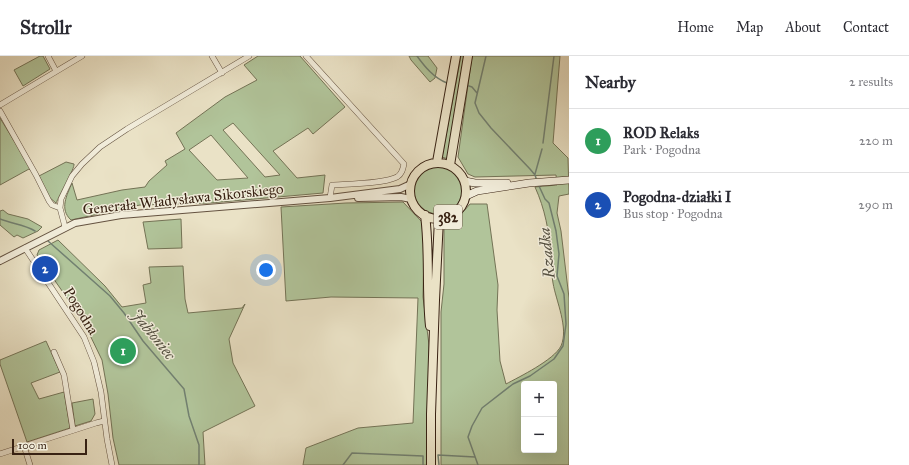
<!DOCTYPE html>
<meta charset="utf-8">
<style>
:root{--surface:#fff;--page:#f2f2f3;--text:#2b2b33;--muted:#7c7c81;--line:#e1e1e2;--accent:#8f2418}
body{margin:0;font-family:"IM FELL Great Primer",serif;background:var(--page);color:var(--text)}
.controls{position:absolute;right:12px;bottom:12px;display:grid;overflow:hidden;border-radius:4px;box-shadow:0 4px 16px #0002}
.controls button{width:36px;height:36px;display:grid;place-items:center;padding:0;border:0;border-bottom:1px solid var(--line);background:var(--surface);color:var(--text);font:20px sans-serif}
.scale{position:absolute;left:12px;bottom:10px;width:75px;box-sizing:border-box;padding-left:4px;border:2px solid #382213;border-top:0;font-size:11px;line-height:14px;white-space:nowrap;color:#382213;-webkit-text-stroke:3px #f1ecda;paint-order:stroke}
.you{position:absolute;left:266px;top:214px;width:14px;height:14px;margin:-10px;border:3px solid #fff;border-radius:50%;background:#1a73e8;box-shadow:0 0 0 6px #1a73e833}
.badge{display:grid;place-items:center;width:26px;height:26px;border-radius:50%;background:var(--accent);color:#fff;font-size:13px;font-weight:700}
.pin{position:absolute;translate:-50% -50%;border:2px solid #fff;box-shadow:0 1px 4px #0006}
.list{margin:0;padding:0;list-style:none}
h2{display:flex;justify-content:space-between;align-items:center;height:52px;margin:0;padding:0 16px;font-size:17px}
h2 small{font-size:13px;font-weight:400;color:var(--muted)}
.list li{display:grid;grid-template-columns:26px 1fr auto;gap:12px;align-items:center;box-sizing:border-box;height:64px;padding:0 16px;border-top:1px solid var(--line)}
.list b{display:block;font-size:15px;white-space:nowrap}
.list p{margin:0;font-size:13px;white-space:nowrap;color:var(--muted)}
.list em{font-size:13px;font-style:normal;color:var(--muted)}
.map{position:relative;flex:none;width:569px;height:409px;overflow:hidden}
header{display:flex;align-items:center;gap:24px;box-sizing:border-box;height:56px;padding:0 20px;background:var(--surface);border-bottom:1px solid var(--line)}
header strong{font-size:19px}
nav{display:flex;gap:22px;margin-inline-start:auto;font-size:14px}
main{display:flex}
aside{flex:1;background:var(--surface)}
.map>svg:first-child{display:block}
.green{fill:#b1c49a;stroke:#747356;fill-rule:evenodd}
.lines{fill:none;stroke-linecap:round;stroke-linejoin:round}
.stream{stroke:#728071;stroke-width:1.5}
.minor-casing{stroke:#645240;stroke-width:6}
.tertiary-casing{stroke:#645240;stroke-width:8}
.secondary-casing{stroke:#382213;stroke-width:8}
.primary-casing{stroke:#382213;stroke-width:10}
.minor{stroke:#f1ecda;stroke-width:5}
.tertiary{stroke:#f1ecda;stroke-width:6}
.secondary{stroke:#f1ecda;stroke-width:7}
.primary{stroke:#eae2c6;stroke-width:8}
.labels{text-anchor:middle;stroke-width:3;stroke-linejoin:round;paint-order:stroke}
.shield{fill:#f1ecda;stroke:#705f4f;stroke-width:1}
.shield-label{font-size:14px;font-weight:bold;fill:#382213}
.street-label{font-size:15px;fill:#382213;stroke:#f1ecda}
.water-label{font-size:16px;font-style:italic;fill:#555142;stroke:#f1ecda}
</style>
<header>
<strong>Strollr</strong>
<nav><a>Home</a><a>Map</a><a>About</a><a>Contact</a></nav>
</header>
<main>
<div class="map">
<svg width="569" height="409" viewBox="0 0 569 409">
<rect width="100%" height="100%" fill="#eae2c6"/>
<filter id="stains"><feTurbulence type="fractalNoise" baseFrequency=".005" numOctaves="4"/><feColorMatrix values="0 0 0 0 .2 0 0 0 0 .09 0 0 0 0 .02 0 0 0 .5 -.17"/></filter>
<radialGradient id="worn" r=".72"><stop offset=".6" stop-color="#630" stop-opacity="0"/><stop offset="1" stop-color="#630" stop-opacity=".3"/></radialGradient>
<path class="green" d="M 40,0 L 43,0 L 50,13 L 23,30 L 14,14 Z
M 258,0 L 300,0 L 345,51 L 313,78 L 308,72 L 273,95 L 297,122 L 325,119 L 323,137 L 210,147 L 140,149 L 71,164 C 59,153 67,139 72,127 L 77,144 L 122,134 L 145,131 L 149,125 L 167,109 L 165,105 L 185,93 L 176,77 L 225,41 L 257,24 L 244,9 ZM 233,67 L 280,119 L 265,121 L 223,74 ZM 211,79 L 248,122 L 217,124 L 189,94 Z
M 409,0 L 428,0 L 437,12 L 435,22 L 430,26 L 411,4 Z
M 461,0 L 464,0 L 448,103 L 442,101 Z
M 472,0 L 560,0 L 553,87 L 568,102 L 569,138 L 559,140 L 557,157 L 561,175 L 569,242 L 569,409 L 441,409 L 441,256 L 444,228 L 444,172 L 457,163 L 470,148 L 487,148 L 498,229 L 497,254 L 500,305 L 506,328 C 519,321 554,304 561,290 C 569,272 556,245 553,227 C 551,218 552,208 551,199 C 549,175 545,153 535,131 L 557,129 L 556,119 L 475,121 L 468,118 L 458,101 ZM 524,328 L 554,328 L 554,394 L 524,394 Z
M 0,62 L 35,119 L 29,113 L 0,129 Z
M 66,106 L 74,108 C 75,112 59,140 56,147 L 49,141 L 39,120 Z
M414 134a24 24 0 1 1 48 0a24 24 0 1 1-48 0Z
M 403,146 L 422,166 L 424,196 L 423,241 L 429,289 L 428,409 L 303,409 L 306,392 L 358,372 L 413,367 L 418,242 L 331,241 L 286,245 L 281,151 L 346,147 Z
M 3,154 L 8,158 L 28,163 L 42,171 L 38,175 L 23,182 L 17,179 L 14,181 L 0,169 L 0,155 Z
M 181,163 L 182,192 L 148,193 L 143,166 Z
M 58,184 L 105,230 L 122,251 L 146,247 L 143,229 L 151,227 L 149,211 L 183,210 L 185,243 L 188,257 L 242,252 L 245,248 L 229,283 L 233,307 L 255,350 L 203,376 L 205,409 L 119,409 L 113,382 L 108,338 L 102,304 L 87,273 L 74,252 L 37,199 L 39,194 Z
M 46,285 L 60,316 L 31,327 L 39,343 L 64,336 L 70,372 L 27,386 L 0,308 L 0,304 Z
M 93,343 L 95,358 L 91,365 L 75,370 L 72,347 Z"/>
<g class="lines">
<path class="stream" d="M 417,0 C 425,11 434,22 447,27
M 486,0 L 475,47 L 479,57 L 491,72 L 530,113 L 535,119 L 536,122
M 466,29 L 472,31 L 477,37
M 543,87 L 554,0
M 535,118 L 542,93
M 0,163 C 12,168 24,168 35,175
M 48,185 L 110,240 L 124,257 L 143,285 L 184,333 L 189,360 L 199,389 L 199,409
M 343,409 L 352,397 L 423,400 L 423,409
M 439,409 L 438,399 L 475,401
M 478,409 L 468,381 L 472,370 L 482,352 L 513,328 L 530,320 L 554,303 L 563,290 L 566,268 L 564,238 L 557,220 L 559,198 L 556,175 L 549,147 L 545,143 L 539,130"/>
<g class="minor-casing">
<path id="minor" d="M 48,0 L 56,15
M 212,0 L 222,17
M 306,0 L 404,108 C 403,113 402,118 397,121 C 383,128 348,128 332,129 L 330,142
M 0,49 L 82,0
M 0,55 L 36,119 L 49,145 L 52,149 L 60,152
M 65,171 L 60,152 L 61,143 L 72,120 L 82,108 L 100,91 L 127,73 L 249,0
M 25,192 L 84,281 L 94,306 L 101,336 L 107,383 L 112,409
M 54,296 L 64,319 L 73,374
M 24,390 L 30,409
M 0,398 L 96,367 L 104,365"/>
</g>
<g class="tertiary-casing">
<path id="tertiary" d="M 358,142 L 401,141 L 411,143
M 0,205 L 75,167 L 121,159 L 330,142 L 400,133 L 411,128"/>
</g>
<g class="secondary-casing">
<path id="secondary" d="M 465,125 L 475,127 L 507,127
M 466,140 L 477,135 L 529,127 L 569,124"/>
</g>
<g class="primary-casing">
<path id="primary" d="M 437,106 L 456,0
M410 135a28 28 0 1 1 56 0a28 28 0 1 1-56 0Z
M 450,109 L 468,0
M 425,159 C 430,196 426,233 430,270
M 431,409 L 431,358 L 435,244 L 439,163"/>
</g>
<use href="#minor" class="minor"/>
<use href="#tertiary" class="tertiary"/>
<use href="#secondary" class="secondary"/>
<use href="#primary" class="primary"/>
</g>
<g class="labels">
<rect class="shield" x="434" y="149" width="28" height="24" rx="3"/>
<g class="shield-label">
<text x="448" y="166">382</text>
</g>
<g class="street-label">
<text transform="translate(183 143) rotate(-6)" y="5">Generała Władysława Sikorskiego</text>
<text transform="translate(81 255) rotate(58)" y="5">Pogodna</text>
</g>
<g class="water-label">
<text transform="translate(546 197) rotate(-96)" y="6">Rzadka</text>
<text transform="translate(154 278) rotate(51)" y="6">Jabłoniec</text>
</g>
</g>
<rect width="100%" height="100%" filter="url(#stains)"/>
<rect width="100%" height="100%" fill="url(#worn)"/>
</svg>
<div class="controls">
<button>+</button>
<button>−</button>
</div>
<div class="scale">100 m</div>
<div class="you"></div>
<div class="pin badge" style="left:123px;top:295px;background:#2e9e5b">1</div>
<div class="pin badge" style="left:45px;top:213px;background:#1a4fb4">2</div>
</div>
<aside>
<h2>Nearby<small>2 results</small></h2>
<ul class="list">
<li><span class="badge" style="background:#2e9e5b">1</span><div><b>ROD Relaks</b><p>Park · Pogodna</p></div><em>220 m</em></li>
<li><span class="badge" style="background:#1a4fb4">2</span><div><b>Pogodna-działki I</b><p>Bus stop · Pogodna</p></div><em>290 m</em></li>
</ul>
</aside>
</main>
